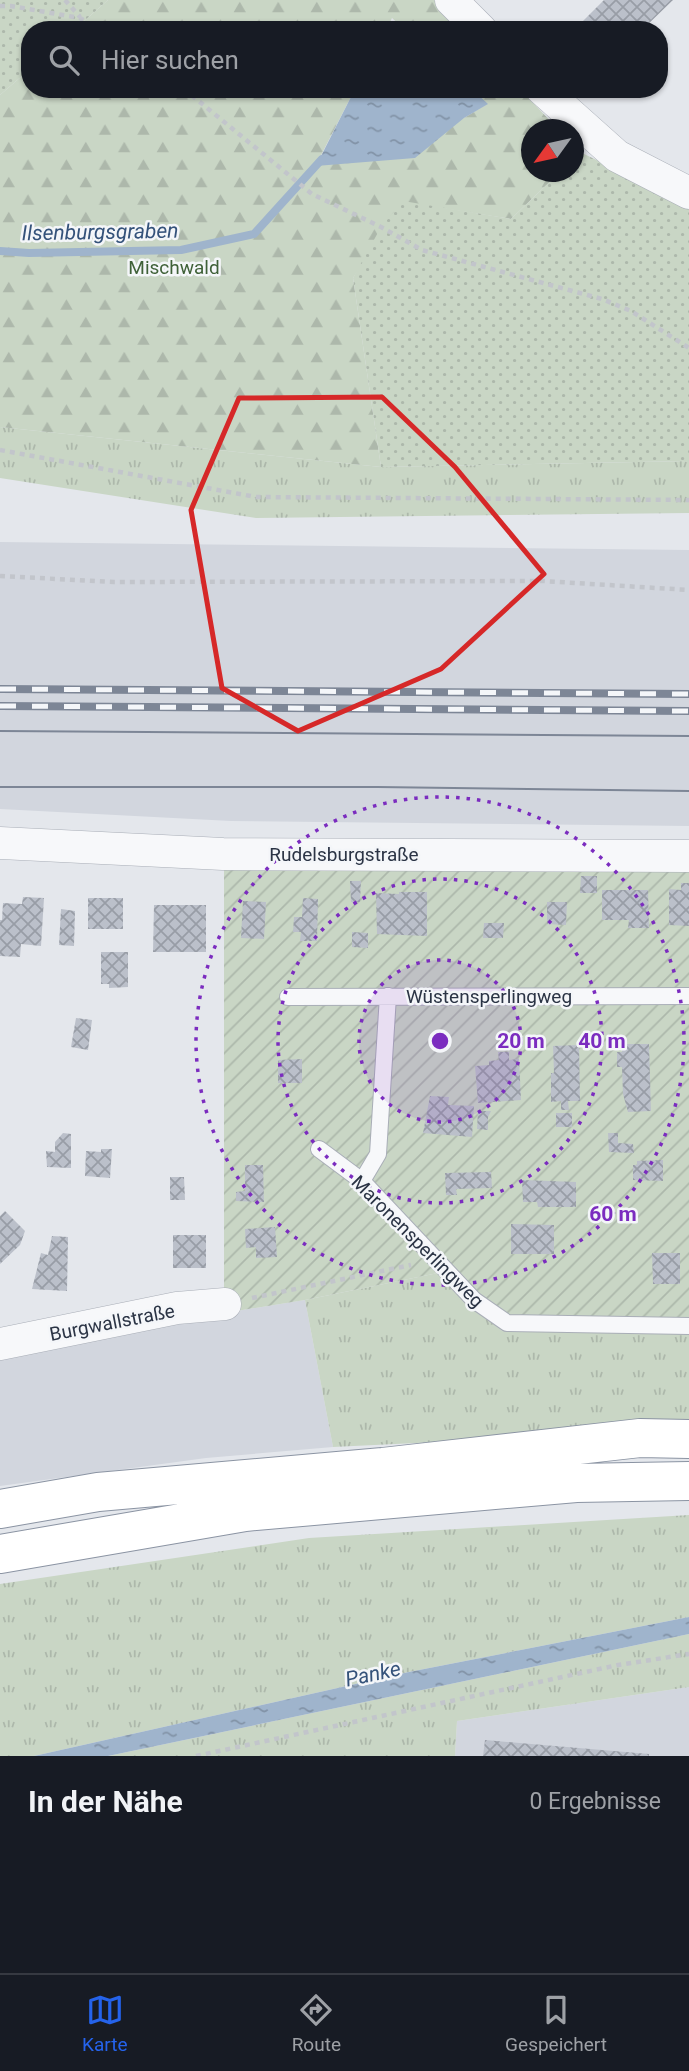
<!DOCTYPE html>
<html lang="de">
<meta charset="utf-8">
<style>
:root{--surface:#171b24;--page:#242831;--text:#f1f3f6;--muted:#9ea1a6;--line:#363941;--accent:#2563eb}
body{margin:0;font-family:Roboto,sans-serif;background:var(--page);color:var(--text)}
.compass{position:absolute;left:521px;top:119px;width:63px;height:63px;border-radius:50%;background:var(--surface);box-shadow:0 2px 5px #0004;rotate:237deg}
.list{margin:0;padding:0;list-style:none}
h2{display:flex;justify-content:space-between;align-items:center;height:91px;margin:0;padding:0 28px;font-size:30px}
h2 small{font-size:23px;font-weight:400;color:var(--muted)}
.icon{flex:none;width:38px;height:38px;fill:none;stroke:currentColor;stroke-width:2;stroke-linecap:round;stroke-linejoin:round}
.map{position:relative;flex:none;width:689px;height:1756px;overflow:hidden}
.search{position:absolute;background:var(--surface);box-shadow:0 2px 5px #0004;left:21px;right:21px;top:21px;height:77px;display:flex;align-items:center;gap:18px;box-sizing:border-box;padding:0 24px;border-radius:28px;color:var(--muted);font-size:26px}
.sheet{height:217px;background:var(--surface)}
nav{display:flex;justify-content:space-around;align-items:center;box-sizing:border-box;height:98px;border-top:2px solid var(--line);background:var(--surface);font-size:19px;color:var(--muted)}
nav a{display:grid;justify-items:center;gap:4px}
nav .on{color:var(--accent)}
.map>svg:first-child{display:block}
.built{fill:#d2d6de}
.grass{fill:url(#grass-tufts)}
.forest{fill:url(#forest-firs)}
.park{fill:url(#park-dots)}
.garden{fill:url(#garden-furrows)}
.water{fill:url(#water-ripples)}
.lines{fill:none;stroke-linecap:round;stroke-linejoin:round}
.stream{stroke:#9fb4cc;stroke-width:8}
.building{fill:url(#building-cross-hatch)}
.lane-casing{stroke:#a9aeb7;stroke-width:18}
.street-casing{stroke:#a9aeb7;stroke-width:33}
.highway-casing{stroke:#8b94a3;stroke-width:40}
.path{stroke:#c2c5cb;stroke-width:4.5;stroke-dasharray:5 5;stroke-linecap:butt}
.lane{stroke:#f7f8fa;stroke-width:16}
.street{stroke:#f7f8fa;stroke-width:32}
.highway{stroke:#fff;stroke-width:38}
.tram{stroke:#7d8696;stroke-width:2}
.rail-casing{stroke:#7d8696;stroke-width:8}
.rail{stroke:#f4f6f9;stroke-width:5;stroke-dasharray:16;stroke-linecap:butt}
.marked{fill:none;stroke:#d62828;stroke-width:5;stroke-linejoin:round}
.ring{fill:none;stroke:#7b2cbf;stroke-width:3.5;stroke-dasharray:3.5 7}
.labels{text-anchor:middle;stroke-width:5;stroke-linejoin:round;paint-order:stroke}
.park-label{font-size:19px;fill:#3f6138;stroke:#f4f6f9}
.street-label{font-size:19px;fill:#2b3445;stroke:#f4f6f9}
.water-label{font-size:21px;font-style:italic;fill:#34527a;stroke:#f4f6f9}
.centre{fill:#7b2cbf;stroke:#f4f6f9;stroke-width:3.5}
.ring-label{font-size:21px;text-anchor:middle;font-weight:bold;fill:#7b2cbf;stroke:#f4f6f9;stroke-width:5;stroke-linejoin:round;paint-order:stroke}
</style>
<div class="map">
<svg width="689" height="1756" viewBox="0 0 689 1756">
<defs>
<pattern id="grass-tufts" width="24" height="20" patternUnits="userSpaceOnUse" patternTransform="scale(1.75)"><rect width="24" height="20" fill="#c9d6c5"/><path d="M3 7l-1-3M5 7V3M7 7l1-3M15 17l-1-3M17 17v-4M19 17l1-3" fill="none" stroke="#adb8ab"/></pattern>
<pattern id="forest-firs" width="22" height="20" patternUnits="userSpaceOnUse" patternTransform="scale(1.75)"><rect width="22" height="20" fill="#c9d6c5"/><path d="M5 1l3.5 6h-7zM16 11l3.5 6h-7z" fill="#adb8ab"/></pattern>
<pattern id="park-dots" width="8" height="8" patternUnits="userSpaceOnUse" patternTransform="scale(1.75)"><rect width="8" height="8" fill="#c9d6c5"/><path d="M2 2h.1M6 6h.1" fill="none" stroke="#adb8ab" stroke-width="1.8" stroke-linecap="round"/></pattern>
<pattern id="garden-furrows" width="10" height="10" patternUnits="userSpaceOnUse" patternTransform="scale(1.75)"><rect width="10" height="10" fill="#c9d6c5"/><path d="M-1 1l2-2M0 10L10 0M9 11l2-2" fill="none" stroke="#adb8ab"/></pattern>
<pattern id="water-ripples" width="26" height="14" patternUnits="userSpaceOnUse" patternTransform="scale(1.75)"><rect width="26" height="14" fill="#9fb4cc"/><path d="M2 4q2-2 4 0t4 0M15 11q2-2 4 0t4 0" fill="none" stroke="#8293a7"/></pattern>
<pattern id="building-cross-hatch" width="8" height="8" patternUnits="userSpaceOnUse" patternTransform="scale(1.75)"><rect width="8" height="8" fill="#bbc0ca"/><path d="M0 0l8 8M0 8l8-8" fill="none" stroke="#989da6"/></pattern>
</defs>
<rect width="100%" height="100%" fill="#e4e7ec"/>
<path class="built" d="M 0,542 L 689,550 L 689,826 L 231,821 L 0,809 Z
M 305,1300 L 333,1447 L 206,1458 L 0,1486 L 0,1359 L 224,1313 Z
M 689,1687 L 689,1756 L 455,1756 L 457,1721 Z"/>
<path class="grass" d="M 0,427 L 381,467 L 689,461 L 689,513 L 256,518 L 0,478 Z
M 438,1273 L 502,1331 L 689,1334 L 689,1430 L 333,1447 L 305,1300 Z
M 689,1515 L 689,1617 L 409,1672 L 34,1756 L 0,1756 L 0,1584 L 309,1538 Z
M 689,1634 L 689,1687 L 457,1721 L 455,1756 L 108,1756 Z"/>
<path class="forest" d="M 108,0 L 434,0 L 462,30 L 405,30 L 392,18 L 386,30 L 74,30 Z
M 30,69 L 30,89 L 355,89 L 316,165 L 464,118 L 487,104 L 472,89 L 520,89 L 558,129 L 532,130 L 532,172 L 560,172 L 511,219 L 403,202 L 353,278 L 381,467 L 0,427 L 0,95 Z"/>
<path class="park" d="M 0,0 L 108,0 L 74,30 L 30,30 L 30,69 L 0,95 Z
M 580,152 L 689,205 L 689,461 L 381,467 L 353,278 L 381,227 L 403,201 L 511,219 L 560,172 L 574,172 L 574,159 Z"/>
<path class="garden" d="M 224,868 L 689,872 L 689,1334 L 502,1331 L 438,1273 L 305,1300 L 224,1313 Z"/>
<path class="water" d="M 355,89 L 472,89 L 488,104 L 464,118 L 415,158 L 316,166 Z
M 689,1617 L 689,1634 L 108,1756 L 34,1756 L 409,1672 Z"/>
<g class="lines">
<path class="stream" d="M 0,251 L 29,253 L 181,250 L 254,234 L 322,159"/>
</g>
<path class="building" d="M 604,0 L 673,0 L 642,30 L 585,30 L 580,24 Z
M 581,876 L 597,876 L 597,893 L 580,893 Z
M 350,881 L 361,881 L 360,902 L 351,902 Z
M 681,883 L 689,883 L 689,926 L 669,925 L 669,889 L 681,890 Z
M 602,890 L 648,890 L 649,928 L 628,928 L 629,920 L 602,920 Z
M 399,892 L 427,892 L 427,936 L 377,934 L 376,893 L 399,894 Z
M 23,897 L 44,898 L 41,946 L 21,944 L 20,957 L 0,956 L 0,920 L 2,920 L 3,903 L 22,904 Z
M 88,898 L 123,898 L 123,929 L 88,929 Z
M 303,898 L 318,899 L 317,941 L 300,941 L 301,932 L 293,932 L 294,917 L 302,917 Z
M 243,901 L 266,902 L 264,939 L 241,938 Z
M 547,902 L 567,902 L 566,925 L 547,924 Z
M 154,905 L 206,905 L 206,952 L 153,952 Z
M 61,909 L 75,911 L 74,946 L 59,945 Z
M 484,923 L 504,923 L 503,938 L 483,938 Z
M 352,932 L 368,933 L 368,948 L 352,947 Z
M 101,952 L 128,952 L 128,987 L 109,988 L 109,984 L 101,984 Z
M 76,1018 L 92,1020 L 88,1050 L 71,1047 Z
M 622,1044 L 649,1044 L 651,1111 L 628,1112 L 623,1094 L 622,1067 L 617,1067 L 617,1052 L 622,1052 Z
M 579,1045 L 580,1101 L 568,1101 L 569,1110 L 561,1110 L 561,1101 L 551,1102 L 551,1073 L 554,1073 L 553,1046 Z
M 498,1052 L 509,1052 L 509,1060 L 519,1059 L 521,1100 L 478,1103 L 475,1066 L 489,1065 L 489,1061 L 499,1060 Z
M 302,1059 L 302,1083 L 278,1083 L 278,1060 Z
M 430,1096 L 449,1097 L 448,1105 L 474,1106 L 472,1137 L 423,1133 Z
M 478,1111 L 491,1111 L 488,1117 L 488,1130 L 477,1129 Z
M 556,1113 L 572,1113 L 572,1127 L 556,1127 Z
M 63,1133 L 71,1134 L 71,1168 L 47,1167 L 46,1151 L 55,1152 L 55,1142 Z
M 608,1133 L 618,1133 L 618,1143 L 633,1144 L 634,1153 L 609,1152 Z
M 101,1149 L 112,1149 L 110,1178 L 85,1176 L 86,1151 L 101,1152 Z
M 663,1160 L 663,1181 L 633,1180 L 633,1165 L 637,1165 L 637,1161 Z
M 245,1165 L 263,1165 L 264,1202 L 236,1201 L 236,1192 L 245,1191 Z
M 491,1172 L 492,1188 L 456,1189 L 457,1195 L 446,1195 L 445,1173 Z
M 170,1177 L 184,1177 L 185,1200 L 170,1200 Z
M 522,1180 L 576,1182 L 576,1207 L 538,1207 L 537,1202 L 523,1202 Z
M 5,1211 L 25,1231 L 20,1245 L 0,1264 L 0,1216 Z
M 511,1224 L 554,1225 L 554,1254 L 511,1254 Z
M 275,1227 L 277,1257 L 256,1258 L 256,1247 L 246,1248 L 245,1229 Z
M 173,1235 L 206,1235 L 206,1268 L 173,1268 Z
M 52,1236 L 68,1237 L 67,1291 L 32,1289 L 41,1253 L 48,1255 Z
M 652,1253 L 680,1253 L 680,1284 L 653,1284 Z
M 485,1740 L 649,1754 L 649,1756 L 483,1756 Z"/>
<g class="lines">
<g class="lane-casing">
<path id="lane" d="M 288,997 L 689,996
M 319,1149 L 362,1181 L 474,1300 L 507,1323 L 689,1326
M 362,1181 L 378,1154 L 388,996"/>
</g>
<g class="street-casing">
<path id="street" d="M 451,0 L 481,30
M 542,89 L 617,156 L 689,193
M 0,843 L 223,854 L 689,856
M 0,1344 L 177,1308 L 225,1304"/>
</g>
<g class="highway-casing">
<path id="highway" d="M 0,1509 L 98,1492 L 383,1467 L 640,1438 L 689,1439
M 0,1554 L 245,1512 L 576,1483 L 689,1481"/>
</g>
<path class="path" d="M 65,0 L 80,17
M 0,6 L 11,6 L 80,18 L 100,30
M 184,89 L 312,194 L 381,227 L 422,250 L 602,299 L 631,311 L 689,348
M 0,450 L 256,497 L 689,500
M 0,576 L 114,582 L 543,581 L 689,590
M 252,1298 L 411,1265
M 196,1756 L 618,1665 L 689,1654"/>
<use href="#lane" class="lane"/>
<use href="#street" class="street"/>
<use href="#highway" class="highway"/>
<path class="tram" d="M 0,731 L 689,736
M 0,787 L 378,787 L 689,791"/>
<g class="rail-casing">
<path id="rail" d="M 0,689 L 689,694
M 0,706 L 689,711"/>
</g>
<use href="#rail" class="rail"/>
</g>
<path class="marked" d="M 382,397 L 455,467 L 544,574 L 441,669 L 298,731 L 222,688 L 191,510 L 239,398 Z"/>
<circle cx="440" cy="1041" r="81" fill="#7b2cbf" fill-opacity=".12"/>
<g class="ring">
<circle cx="440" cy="1041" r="81"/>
<circle cx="440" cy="1041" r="162"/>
<circle cx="440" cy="1041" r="244"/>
</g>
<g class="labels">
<g class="park-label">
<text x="174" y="274">Mischwald</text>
</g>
<g class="street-label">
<text x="344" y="861">Rudelsburgstraße</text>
<text x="489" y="1003">Wüstensperlingweg</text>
<text transform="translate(418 1241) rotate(45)" y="7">Maronensperlingweg</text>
<text transform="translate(112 1322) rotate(-11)" y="7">Burgwallstraße</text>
</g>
<g class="water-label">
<text transform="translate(100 232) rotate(-1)" y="7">Ilsenburgsgraben</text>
<text transform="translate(373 1674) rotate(-12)" y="7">Panke</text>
</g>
</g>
<circle cx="440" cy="1041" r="10" class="centre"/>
<g class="ring-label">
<text x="521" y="1048">20 m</text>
<text x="602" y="1048">40 m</text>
<text x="613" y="1221">60 m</text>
</g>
</svg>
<svg class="compass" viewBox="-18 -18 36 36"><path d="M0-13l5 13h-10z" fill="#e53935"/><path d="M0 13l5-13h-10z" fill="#9ea1a6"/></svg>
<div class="search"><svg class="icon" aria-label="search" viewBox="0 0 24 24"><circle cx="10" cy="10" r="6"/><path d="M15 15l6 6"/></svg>Hier suchen</div>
</div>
<section class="sheet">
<h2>In der Nähe<small>0 Ergebnisse</small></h2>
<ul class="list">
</ul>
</section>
<nav>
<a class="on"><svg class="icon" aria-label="map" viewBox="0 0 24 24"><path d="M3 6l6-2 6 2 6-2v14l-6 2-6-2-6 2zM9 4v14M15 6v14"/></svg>Karte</a>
<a><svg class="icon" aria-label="directions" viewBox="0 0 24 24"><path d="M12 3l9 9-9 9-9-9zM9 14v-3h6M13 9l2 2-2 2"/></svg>Route</a>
<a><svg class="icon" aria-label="saved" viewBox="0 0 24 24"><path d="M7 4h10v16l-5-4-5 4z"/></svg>Gespeichert</a>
</nav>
